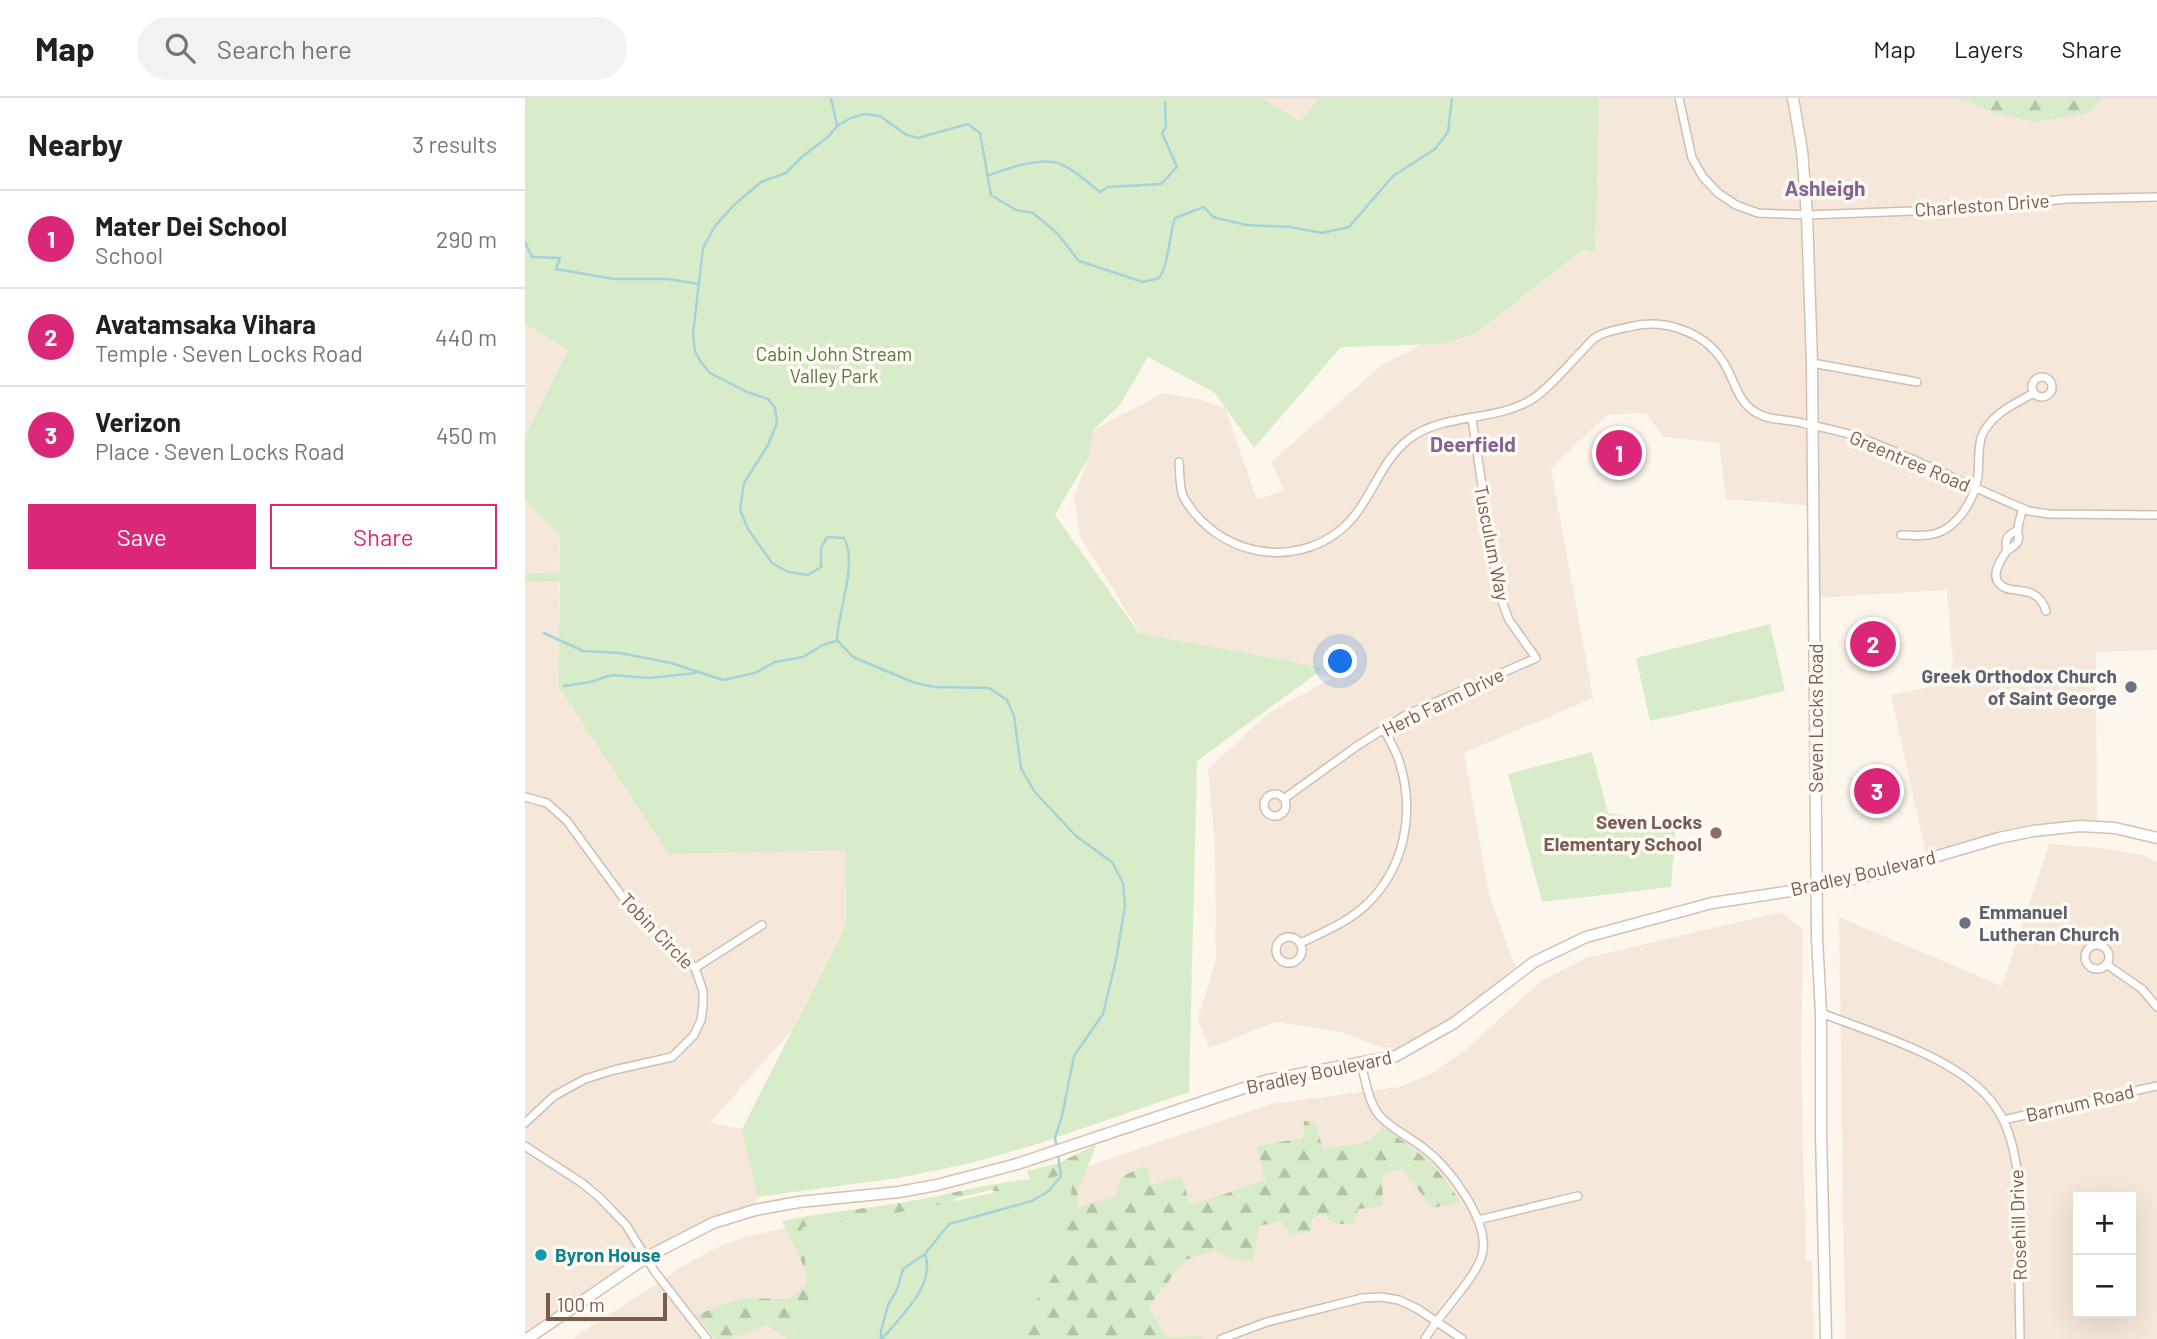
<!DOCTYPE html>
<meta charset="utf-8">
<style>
:root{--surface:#fff;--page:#f2f2f2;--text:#202124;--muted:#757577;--line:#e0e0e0;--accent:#db2777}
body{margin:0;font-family:Barlow,sans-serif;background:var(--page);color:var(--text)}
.controls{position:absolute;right:21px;bottom:21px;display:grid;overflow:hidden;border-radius:0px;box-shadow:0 7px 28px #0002}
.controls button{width:63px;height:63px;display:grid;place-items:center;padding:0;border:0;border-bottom:2px solid var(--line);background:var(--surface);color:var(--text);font:35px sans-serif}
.scale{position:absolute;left:21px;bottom:18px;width:121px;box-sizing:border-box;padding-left:7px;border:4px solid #7a5c4d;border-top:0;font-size:19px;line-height:24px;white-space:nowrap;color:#7a5c4d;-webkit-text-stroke:5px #fffaf3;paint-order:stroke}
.you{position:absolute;left:816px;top:564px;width:24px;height:24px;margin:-18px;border:5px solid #fff;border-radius:50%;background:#1a73e8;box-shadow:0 0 0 10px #1a73e833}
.badge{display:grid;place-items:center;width:46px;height:46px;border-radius:50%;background:var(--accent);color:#fff;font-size:23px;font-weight:700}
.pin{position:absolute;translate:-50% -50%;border:4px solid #fff;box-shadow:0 2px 7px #0006}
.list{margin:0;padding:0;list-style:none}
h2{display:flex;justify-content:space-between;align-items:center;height:91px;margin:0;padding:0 28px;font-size:30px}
h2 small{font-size:23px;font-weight:400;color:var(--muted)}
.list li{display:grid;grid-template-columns:46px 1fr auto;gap:21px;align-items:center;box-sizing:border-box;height:98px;padding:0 28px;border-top:2px solid var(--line)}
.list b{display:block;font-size:26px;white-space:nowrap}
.list p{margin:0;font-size:23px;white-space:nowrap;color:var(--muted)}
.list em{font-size:23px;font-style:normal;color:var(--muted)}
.actions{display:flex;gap:14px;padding:21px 28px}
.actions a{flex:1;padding:16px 0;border:2px solid var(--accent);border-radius:0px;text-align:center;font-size:24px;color:var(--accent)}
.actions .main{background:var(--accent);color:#fff}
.icon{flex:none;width:38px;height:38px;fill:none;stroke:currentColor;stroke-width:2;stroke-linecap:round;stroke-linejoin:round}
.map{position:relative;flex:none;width:1632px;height:1241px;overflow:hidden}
header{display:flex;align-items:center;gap:42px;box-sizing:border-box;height:98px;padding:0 35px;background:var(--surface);border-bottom:2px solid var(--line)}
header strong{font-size:33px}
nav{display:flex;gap:38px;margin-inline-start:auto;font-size:24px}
.search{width:490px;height:63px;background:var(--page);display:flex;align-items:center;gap:18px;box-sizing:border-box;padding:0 24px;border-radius:38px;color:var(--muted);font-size:26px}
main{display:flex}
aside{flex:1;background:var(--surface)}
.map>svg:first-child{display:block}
.residential{fill:#f5e8da;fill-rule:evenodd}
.forest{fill:url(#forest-firs);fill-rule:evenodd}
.green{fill:#d8ecc9}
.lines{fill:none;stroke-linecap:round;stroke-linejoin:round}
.stream{stroke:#a5d3da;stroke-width:2.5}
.street-casing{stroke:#d1beb0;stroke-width:10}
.secondary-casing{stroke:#d6c0b0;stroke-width:13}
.street{stroke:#fff;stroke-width:7}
.secondary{stroke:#fff;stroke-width:10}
.worship-dot{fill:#6b7280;stroke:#fffaf3;stroke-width:2.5}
.education-dot{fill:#8d6e63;stroke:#fffaf3;stroke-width:2.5}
.culture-dot{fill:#0f9aa8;stroke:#fffaf3;stroke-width:2.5}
.labels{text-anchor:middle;stroke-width:7;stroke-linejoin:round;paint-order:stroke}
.street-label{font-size:19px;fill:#7a5c4d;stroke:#fffaf3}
.park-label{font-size:19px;fill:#537a41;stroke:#fffaf3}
.worship-label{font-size:19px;font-weight:bold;fill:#5b616d;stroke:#fffaf3;text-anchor:end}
.education-label{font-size:19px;font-weight:bold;fill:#785e54;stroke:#fffaf3;text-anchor:end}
.culture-label{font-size:19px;font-weight:bold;fill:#0d838f;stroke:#fffaf3;text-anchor:start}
.neighbourhood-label{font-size:21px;font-weight:bold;fill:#846695;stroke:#fffaf3}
</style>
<header>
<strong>Map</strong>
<div class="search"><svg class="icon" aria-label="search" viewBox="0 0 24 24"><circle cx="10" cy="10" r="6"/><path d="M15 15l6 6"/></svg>Search here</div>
<nav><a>Map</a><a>Layers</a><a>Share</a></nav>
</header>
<main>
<aside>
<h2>Nearby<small>3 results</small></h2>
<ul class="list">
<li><span class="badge">1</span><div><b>Mater Dei School</b><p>School</p></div><em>290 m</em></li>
<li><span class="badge">2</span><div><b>Avatamsaka Vihara</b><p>Temple · Seven Locks Road</p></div><em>440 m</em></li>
<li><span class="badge">3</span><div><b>Verizon</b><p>Place · Seven Locks Road</p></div><em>450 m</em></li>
</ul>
<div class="actions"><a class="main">Save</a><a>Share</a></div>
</aside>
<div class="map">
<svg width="1632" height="1241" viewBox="0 0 1632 1241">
<defs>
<pattern id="forest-firs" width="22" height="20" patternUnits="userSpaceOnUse" patternTransform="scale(1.75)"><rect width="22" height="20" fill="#d8ecc9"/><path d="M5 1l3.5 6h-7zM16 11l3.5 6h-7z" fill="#b4c2a5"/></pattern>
</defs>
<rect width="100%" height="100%" fill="#fdf6ec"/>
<path class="residential" d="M 737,0 L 794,0 L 777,23 Z
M 1074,0 L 1435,0 L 1467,14 L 1563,15 L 1577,0 L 1632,0 L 1632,552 L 1571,554 L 1572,729 L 1508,733 L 1402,761 L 1366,597 L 1423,585 L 1428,564 L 1422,492 L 1290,500 L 1289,408 L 1201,401 L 1194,345 L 1138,339 L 1121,315 L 1082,317 L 1026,371 L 1068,600 L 939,655 L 964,797 L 993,876 L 929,925 L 869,954 L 819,935 L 751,924 L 684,950 L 673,921 L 691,861 L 690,749 L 683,671 L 745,614 L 808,580 L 696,551 L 615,535 L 555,438 L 549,400 L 563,360 L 568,332 L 638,295 L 677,302 L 700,310 L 732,402 L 759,392 L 746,364 L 858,266 L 898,246 L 917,246 L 951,235 L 1059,152 L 1069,153 Z
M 0,226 L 43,252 L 0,338 Z
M 0,402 L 35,437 L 33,588 L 320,751 L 321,827 L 267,932 L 185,1025 L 217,1031 L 232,1099 L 230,1112 L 145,1146 L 0,1241 Z
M 1524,746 L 1577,750 L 1617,757 L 1632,764 L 1632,1241 L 1320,1241 L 1314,819 L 1477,888 ZM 1553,1099 L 1606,1099 L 1606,1215 L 1553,1215 Z
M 1256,814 L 1278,832 L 1276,956 L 1281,1163 L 1287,1163 L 1288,1241 L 484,1241 L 549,1073 L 746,1006 L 874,989 L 908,975 L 940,952 L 1016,883 L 1061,860 Z
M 277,1129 L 285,1220 L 276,1241 L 47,1241 L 158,1168 L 193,1149 L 217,1140 L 255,1131 Z"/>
<path class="forest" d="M 1435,0 L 1577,0 L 1563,15 L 1509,24 L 1467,14 Z
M 779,1023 L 790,1023 L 798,1051 L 844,1044 L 857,1029 C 891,1051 914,1068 935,1104 L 907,1110 L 877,1070 L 857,1076 L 858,1108 L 833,1111 L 829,1126 L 811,1126 L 796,1116 L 787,1121 L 786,1133 L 767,1137 L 756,1123 L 734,1128 L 728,1163 L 707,1161 L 691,1152 L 660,1162 L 624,1208 L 641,1239 L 678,1238 L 676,1241 L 263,1241 L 241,1227 L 204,1241 L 191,1241 L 171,1217 L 217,1200 L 264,1201 L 286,1183 L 257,1123 C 294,1115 330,1112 368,1106 C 414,1099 459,1086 505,1081 L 502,1073 L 534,1065 L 572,1046 L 553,1092 L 552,1109 L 591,1099 L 596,1079 L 621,1067 L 626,1087 L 657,1078 L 665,1108 L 740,1082 L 732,1048 L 778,1040 ZM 466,1092 L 505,1103 L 425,1125 L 431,1100 Z"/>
<path class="green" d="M 0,0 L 737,0 L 776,23 L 794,0 L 1074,0 L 1070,154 L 1058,152 L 951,235 L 917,246 L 816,249 L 729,350 L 690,295 L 623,259 L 594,308 L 568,332 L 563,360 L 530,417 L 614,535 L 799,570 L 672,663 L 664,994 L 509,1047 L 446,1065 L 373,1080 L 232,1099 L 217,1031 L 321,827 L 320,752 L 144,756 L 33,588 L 35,483 L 0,484 L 0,476 L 35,474 L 35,437 L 0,402 L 0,338 L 43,252 L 0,226 Z
M 1245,526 L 1260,593 L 1125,623 L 1111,560 Z
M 1067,654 L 1083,715 L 1151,726 L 1146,789 L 1017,804 L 983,676 Z
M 549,1073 L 537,1166 L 484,1241 L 276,1241 L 263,1223 L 285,1220 L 277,1129 C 371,1117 457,1100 549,1073 Z"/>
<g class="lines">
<path class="stream" d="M 306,0 L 312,27
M 464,77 C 481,71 509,61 528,64 C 545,67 562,84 575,94 L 583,89 L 636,86 L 652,69 L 637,35 L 641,29 L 640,4
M 0,144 L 7,159 L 35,160 L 31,171 L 89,181 L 143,181 L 173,186
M 19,535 L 58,553 L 95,555 L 146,565 L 198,582 L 230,575 L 250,564 L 278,559 L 298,547 L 311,543
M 39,588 L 65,584 L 87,577 L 124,580 L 171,575
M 532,1050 L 530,1040 L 537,1018 L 549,958 L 578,916 L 591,862 L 600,808 L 598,785 L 587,764 L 551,738 L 509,693 L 496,670 L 489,618 L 482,602 L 464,590 L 410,589 L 390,585 L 328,559 L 312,542 C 313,512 333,466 319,440 L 302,439 L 296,450 L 296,469 L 283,477 L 263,474 L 247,465 L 223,431 L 215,412 L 219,385 L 243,347 L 252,325 L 250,310 L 243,301 L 222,294 L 185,275 L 175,263 L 170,253 L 168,236 L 178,150 L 190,128 L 209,107 L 236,84 L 261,75 L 278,58 L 304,38 L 312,28 L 326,20 L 340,16 L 355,18 L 380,36 L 392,40 L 443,26 L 455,35 L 466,97 L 491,112 L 508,115 L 532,135 L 554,163 L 618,184 L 634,180 C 644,166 644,138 650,120 L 679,109 L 688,119 L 721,127 L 765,129 L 797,135 L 824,129 L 868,78 L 910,51 L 923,34 L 927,0
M 356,1241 L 356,1233 L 363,1207 L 372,1192 L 378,1171 L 400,1156 L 424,1126 L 507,1103 L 524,1093 L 536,1078 L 533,1057
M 357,1241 C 376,1218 411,1187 400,1156"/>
<g class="street-casing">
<path id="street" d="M 1154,0 L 1167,60 L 1178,79 L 1193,95 L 1211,107 L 1233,115 L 1282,117 L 1441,111 L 1541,101 L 1632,99
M 1287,265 L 1392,284
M1507 289a10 10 0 1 1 20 0a10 10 0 1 1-20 0Z
M 654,364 C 655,375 654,391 659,400 C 692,457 768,473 818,430 C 846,405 854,364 884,341 C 918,315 967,324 1004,303 C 1020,295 1044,266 1058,252 C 1062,248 1067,241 1073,238 C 1082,233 1094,231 1104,229 C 1137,220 1178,233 1197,262 C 1208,277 1211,300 1227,312 C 1243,324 1259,320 1277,325 C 1298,330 1318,333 1338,341 C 1394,362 1448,390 1504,413 L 1524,416 L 1632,417
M 1498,410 C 1496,417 1493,425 1493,432 C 1492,439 1495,436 1493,443 C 1491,449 1485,449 1481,454 C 1476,461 1467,476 1473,484 C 1484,500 1511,482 1521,513
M 1376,437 C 1385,437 1395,438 1403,437 C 1431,434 1449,403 1453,378 C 1454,366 1453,352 1456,340 C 1464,317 1489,306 1509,295
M 1482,453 C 1479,441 1482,437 1493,432
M739 707a11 11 0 1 1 22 0a11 11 0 1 1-22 0Z
M 0,699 L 22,705 L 42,723 L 102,805 L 170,870 L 178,893 L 178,907 L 176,922 L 169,937 L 147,959 L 89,972 L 60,981 L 29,998 L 0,1025
M 760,700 L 832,648 L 881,617 L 1011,560 L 984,522 L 973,493 L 947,321
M751 852a13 13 0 1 1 26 0a13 13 0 1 1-26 0Z
M 776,845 C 798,834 823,824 841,807 C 880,770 890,715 875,666 C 872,654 864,642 859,631
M1560 859a12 12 0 1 1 24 0a12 12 0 1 1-24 0Z
M 1581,866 L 1617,891 L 1632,909
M 170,870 L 237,827
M 1296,915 C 1350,936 1440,961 1472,1011 C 1484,1029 1489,1051 1492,1072 L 1495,1241
M 836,966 C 841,983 843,1003 854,1017 C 867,1032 886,1039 901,1052 C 925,1070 966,1125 957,1157 C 951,1180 914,1216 900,1241
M 1478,1022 L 1632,988
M 0,1048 L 57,1085 L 74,1099 L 101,1127 L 130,1174 L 182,1241
M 953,1122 L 1053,1098
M 696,1241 L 742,1224 L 838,1200 L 856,1199 L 874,1202 L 893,1211 L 937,1241"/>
</g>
<g class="secondary-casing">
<path id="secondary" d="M 1268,0 L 1277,52 L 1282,117 L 1287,265 L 1292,840 L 1296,915 L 1296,1035 L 1301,1241
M 2,1241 L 122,1159 L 188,1125 L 230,1112 L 274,1104 L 374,1094 L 412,1087 L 492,1066 L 743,982 L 871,958 L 929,925 L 1009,864 L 1061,839 L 1187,805 L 1293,789 L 1351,776 L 1474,740 L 1508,733 L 1555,728 L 1590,730 L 1632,740"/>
</g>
<use href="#street" class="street"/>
<use href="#secondary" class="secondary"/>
</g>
<g class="worship-dot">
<circle cx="1606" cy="589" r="7"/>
<circle cx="1440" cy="825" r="7"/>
</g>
<circle class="education-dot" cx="1191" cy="735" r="7"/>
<circle class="culture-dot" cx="16" cy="1157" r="7"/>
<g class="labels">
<g class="street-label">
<text transform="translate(1457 107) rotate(-4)" y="7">Charleston Drive</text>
<text transform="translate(1385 363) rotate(23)" y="7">Greentree Road</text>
<text transform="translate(967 445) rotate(79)" y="7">Tusculum Way</text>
<text transform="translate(918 604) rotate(-26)" y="7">Herb Farm Drive</text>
<text transform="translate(1291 620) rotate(-90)" y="7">Seven Locks Road</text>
<text transform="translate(1338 775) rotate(-13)" y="7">Bradley Boulevard</text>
<text transform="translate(132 833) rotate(46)" y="7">Tobin Circle</text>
<text transform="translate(794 974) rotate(-12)" y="7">Bradley Boulevard</text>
<text transform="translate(1555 1005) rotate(-13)" y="7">Barnum Road</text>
<text transform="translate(1493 1127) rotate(-92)" y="7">Rosehill Drive</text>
</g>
<g class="park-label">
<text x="309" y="263">Cabin John Stream<tspan x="309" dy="22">Valley Park</tspan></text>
</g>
<g class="worship-label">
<text x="1592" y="585">Greek Orthodox Church<tspan x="1592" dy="22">of Saint George</tspan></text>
<text x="1454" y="821" text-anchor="start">Emmanuel<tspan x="1454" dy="22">Lutheran Church</tspan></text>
</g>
<g class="education-label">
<text x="1177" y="731">Seven Locks<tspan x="1177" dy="22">Elementary School</tspan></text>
</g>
<g class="culture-label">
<text x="30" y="1164">Byron House</text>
</g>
<g class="neighbourhood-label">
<text x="1300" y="98">Ashleigh</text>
<text x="948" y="354">Deerfield</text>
</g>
</g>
</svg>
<div class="controls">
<button>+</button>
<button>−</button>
</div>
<div class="scale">100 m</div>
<div class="you"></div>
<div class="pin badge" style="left:1094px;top:355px">1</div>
<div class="pin badge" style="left:1348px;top:546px">2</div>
<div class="pin badge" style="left:1352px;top:693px">3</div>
</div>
</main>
